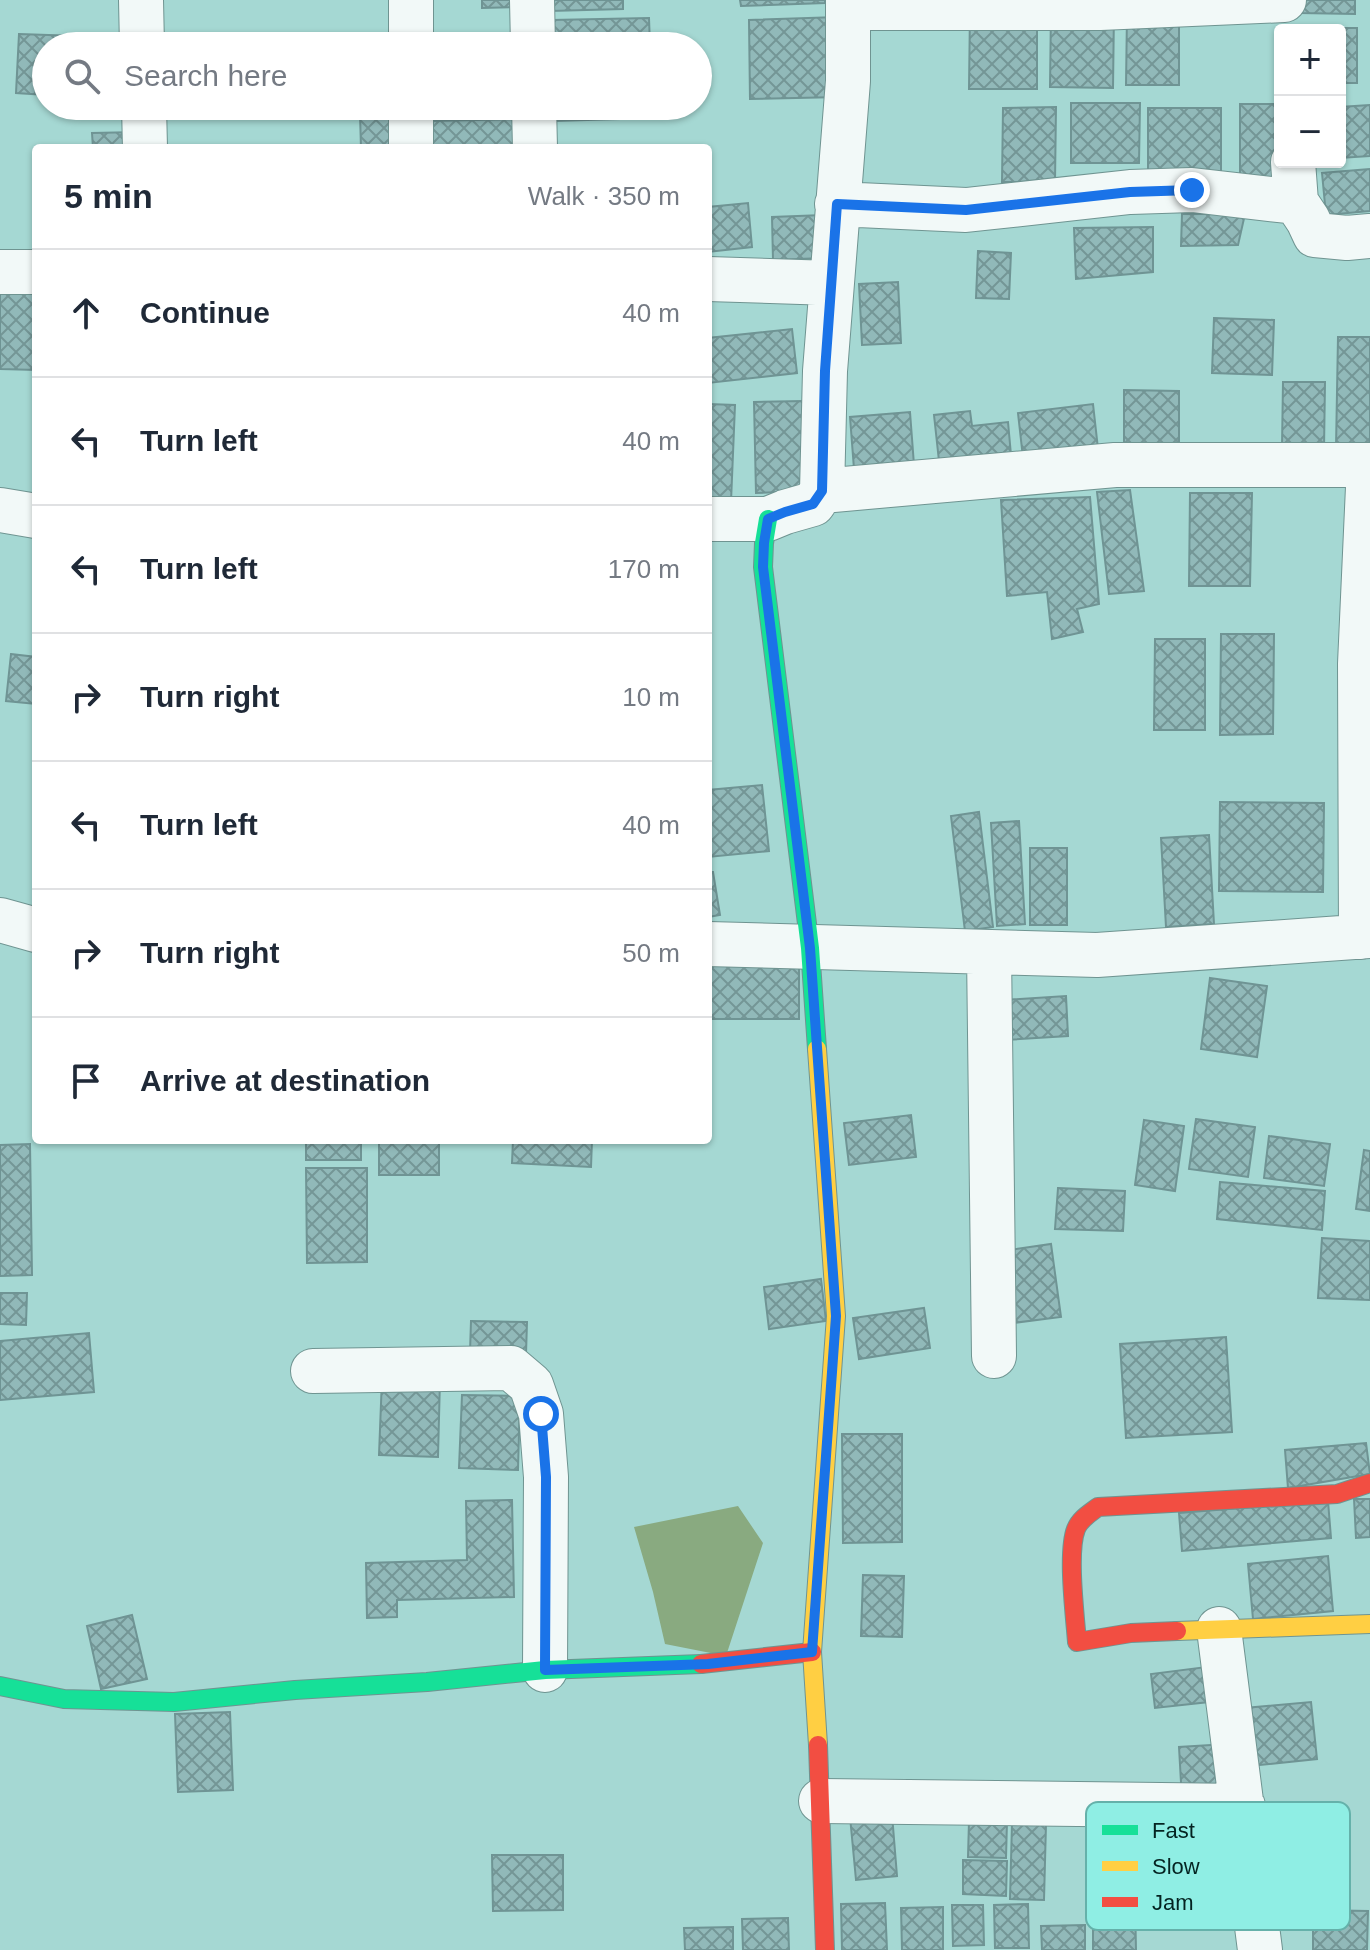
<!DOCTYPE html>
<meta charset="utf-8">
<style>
:root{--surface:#fff;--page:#f6f6f7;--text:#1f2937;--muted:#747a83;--line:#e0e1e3}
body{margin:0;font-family:Arial,sans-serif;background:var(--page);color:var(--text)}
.controls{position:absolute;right:24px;top:24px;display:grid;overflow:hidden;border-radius:8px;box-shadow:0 2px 6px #0004}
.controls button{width:72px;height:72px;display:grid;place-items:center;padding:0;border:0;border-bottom:2px solid var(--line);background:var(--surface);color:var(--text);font:40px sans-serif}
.stop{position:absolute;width:24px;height:24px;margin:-18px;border:6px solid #1a73e8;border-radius:50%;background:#fff}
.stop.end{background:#1a73e8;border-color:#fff;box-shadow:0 2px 8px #0008}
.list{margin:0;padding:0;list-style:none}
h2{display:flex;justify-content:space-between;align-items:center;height:104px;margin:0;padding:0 32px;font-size:34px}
h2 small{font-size:26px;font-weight:400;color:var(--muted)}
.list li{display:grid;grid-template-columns:52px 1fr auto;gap:24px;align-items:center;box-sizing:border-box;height:128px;padding:0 32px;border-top:2px solid var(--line)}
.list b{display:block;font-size:30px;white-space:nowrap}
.list em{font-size:26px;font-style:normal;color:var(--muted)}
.icon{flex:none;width:44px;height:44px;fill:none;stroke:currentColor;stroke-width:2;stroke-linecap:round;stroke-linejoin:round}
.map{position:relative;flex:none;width:1370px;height:1950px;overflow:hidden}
.search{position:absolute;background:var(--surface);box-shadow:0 2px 6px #0004;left:32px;top:32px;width:680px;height:88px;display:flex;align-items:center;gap:20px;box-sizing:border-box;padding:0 28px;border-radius:44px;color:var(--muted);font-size:30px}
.panel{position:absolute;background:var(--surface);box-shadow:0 2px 6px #0004;left:32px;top:144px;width:680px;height:1000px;border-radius:8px}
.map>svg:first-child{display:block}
.water{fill:#89aa80}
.building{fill:url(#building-cross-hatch);stroke:#6f9494;stroke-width:2}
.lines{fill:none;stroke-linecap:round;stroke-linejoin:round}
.street-casing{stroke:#6f9491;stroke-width:46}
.fast-casing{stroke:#6f9491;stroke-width:20}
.slow-casing{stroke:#6f9491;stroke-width:20}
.jam-casing{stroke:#6f9491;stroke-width:20}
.street{stroke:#f2f9f8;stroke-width:44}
.fast{stroke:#16e098;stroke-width:18}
.slow{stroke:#ffcf43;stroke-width:18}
.jam{stroke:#f24e42;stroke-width:18}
.route{stroke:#1a73e8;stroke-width:10}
.key{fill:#8feee4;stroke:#65b1aa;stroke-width:2}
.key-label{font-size:22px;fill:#042321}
</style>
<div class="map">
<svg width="1370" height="1950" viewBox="0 0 1370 1950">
<defs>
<pattern id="building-cross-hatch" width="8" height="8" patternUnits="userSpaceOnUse" patternTransform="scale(2)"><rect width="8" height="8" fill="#91b9b9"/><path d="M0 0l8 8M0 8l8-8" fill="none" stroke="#749696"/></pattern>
</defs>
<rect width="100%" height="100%" fill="#a5d8d3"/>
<path class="water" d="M 738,1506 L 763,1543 L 726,1656 L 665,1644 L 653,1592 L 634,1527 Z"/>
<path class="building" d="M 482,0 L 518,0 L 518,7 L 482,8 Z
M 549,0 L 623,0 L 623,9 L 550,11 Z
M 740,0 L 825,0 L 825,3 L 741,6 Z
M 1301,0 L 1355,0 L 1355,14 L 1300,13 Z
M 970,10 L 1037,10 L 1037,89 L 969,89 Z
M 1051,10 L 1114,10 L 1113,88 L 1050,87 Z
M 1127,14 L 1179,15 L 1179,85 L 1126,85 Z
M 838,17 L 840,97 L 750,99 L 749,20 Z
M 649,18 L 650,46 L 553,46 L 552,20 Z
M 1303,28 L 1357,28 L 1357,83 L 1340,83 L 1340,30 L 1303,30 Z
M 19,34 L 77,36 L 76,46 L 46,46 L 46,95 L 16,93 Z
M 1071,103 L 1140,103 L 1139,163 L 1071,163 Z
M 1240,104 L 1280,104 L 1281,184 L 1240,184 Z
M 1370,105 L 1370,156 L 1340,158 L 1340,107 Z
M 555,106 L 653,106 L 653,118 L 555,121 Z
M 1056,107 L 1055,182 L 1002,182 L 1003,108 Z
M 1148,108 L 1221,108 L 1221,179 L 1148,179 Z
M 393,113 L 393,148 L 361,148 L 360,114 Z
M 519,119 L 520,148 L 433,148 L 432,121 Z
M 139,132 L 140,148 L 93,148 L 92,133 Z
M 1370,169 L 1370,211 L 1326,215 L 1322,173 Z
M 748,203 L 752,247 L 708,252 L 708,207 Z
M 1182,214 L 1245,214 L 1238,245 L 1181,246 Z
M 823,215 L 824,258 L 773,260 L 772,217 Z
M 1153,227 L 1153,272 L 1076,279 L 1074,228 Z
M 978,251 L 1011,253 L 1009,299 L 976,298 Z
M 898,282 L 901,343 L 862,345 L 859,284 Z
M 0,286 L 36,287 L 36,370 L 0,369 Z
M 1214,318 L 1274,320 L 1272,375 L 1212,373 Z
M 792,329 L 797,373 L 708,383 L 708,338 Z
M 1338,337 L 1370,337 L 1370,449 L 1336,448 Z
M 1283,382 L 1325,382 L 1324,449 L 1282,447 Z
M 1124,390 L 1179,391 L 1179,455 L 1124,455 Z
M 803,401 L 805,491 L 756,493 L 754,402 Z
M 708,404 L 735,405 L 731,502 L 708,501 Z
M 1093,404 L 1098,449 L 1023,458 L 1018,413 Z
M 970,411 L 972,426 L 1008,422 L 1011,455 L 939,461 L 934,415 Z
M 910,412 L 914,465 L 854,469 L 850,417 Z
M 1130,490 L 1144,591 L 1109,594 L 1097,492 Z
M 1190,493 L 1252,493 L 1250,586 L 1189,586 Z
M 1090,497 L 1099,604 L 1077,609 L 1083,632 L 1052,639 L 1047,592 L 1007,596 L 1001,500 Z
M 1221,634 L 1274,634 L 1273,734 L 1220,735 Z
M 1155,639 L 1205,639 L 1205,730 L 1154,730 Z
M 11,654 L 36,657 L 36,704 L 6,701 Z
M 762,785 L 769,851 L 708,857 L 708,790 Z
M 1220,802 L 1324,803 L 1323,892 L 1219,891 Z
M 979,812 L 993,927 L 965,931 L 951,816 Z
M 1019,821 L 1025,924 L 997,926 L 991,823 Z
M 1209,835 L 1214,924 L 1166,927 L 1161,838 Z
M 1030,848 L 1067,848 L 1067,925 L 1030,925 Z
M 708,872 L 713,872 L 720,915 L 708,917 Z
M 708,963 L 799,963 L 799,1019 L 708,1019 Z
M 1210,978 L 1267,986 L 1257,1057 L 1201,1049 Z
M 1066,996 L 1068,1036 L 1006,1040 L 1004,1000 Z
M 911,1115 L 916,1157 L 849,1165 L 844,1123 Z
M 1196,1119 L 1255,1127 L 1248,1177 L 1189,1169 Z
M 1144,1120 L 1184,1126 L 1175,1191 L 1135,1185 Z
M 1269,1136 L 1330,1144 L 1324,1186 L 1264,1178 Z
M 306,1140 L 361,1140 L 361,1160 L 306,1160 Z
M 379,1140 L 439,1140 L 439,1175 L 379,1175 Z
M 513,1140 L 592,1140 L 591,1167 L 512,1163 Z
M 30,1144 L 32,1275 L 0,1276 L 0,1145 Z
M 1364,1150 L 1370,1151 L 1370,1211 L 1356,1209 Z
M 306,1168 L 367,1168 L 367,1262 L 307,1263 Z
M 1220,1182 L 1325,1191 L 1322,1230 L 1217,1219 Z
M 1058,1188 L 1125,1191 L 1123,1231 L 1055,1229 Z
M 1322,1238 L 1370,1241 L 1370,1300 L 1318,1298 Z
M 1051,1244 L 1061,1317 L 1013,1323 L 1003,1251 Z
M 821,1279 L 826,1321 L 769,1329 L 764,1287 Z
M 0,1293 L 27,1293 L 26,1325 L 0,1324 Z
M 924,1308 L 930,1348 L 859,1359 L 853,1318 Z
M 471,1321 L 527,1322 L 526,1354 L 470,1352 Z
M 89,1333 L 94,1392 L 0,1400 L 0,1341 Z
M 1226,1337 L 1232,1432 L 1126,1438 L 1120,1344 Z
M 382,1378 L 440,1379 L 438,1457 L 379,1455 Z
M 462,1395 L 520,1396 L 518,1470 L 459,1468 Z
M 842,1434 L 902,1434 L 902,1542 L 843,1543 Z
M 1366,1443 L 1370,1474 L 1288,1488 L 1285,1450 Z
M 1354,1499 L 1370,1499 L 1370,1537 L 1356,1538 Z
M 512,1500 L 514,1597 L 397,1600 L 397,1617 L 367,1618 L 366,1563 L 467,1560 L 466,1501 Z
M 1328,1501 L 1331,1538 L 1182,1551 L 1179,1513 Z
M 1328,1556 L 1333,1611 L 1253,1619 L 1248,1564 Z
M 863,1575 L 904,1576 L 902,1637 L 861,1636 Z
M 132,1615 L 147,1679 L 101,1689 L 87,1626 Z
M 1214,1666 L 1218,1701 L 1155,1708 L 1151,1674 Z
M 1311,1702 L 1317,1759 L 1250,1766 L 1245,1708 Z
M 230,1712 L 233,1790 L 178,1792 L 175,1714 Z
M 1227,1744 L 1230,1798 L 1182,1800 L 1179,1747 Z
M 891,1802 L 897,1876 L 856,1880 L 849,1806 Z
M 969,1821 L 1007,1821 L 1006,1858 L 968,1857 Z
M 1012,1823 L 1046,1824 L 1044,1900 L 1010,1899 Z
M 492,1855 L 563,1855 L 563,1910 L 493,1911 Z
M 963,1860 L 1007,1861 L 1006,1896 L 963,1894 Z
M 1135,1901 L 1136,1950 L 1093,1950 L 1093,1902 Z
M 885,1903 L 887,1950 L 842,1950 L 841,1904 Z
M 1028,1904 L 1029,1948 L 995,1948 L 994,1905 Z
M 952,1905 L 983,1905 L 984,1945 L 953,1946 Z
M 943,1907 L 943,1950 L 902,1950 L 901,1908 Z
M 1313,1910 L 1368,1911 L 1367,1950 L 1313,1950 Z
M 788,1918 L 789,1950 L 743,1950 L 742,1919 Z
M 1085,1925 L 1085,1950 L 1042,1950 L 1041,1926 Z
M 733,1927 L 733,1950 L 685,1950 L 684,1928 Z"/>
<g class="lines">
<g class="street-casing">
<path id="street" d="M 141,0 L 142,46
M 411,0 L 411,46
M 532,0 L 533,46
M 848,8 L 1100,8 L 1284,0
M 144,106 L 145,148
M 411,106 L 411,148
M 534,106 L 535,148
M 1293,162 L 1296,202
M 837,204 L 966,210 L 1130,192 L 1192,190 L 1296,202 L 1308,220 L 1315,235 L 1347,238 L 1370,236
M 0,272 L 36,272
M 708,279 L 832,283
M 822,491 L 1115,465 L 1370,465
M 0,510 L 36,516
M 708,519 L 768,519 L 785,512 L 813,504 L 822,491 L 825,371 L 848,81 L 848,0
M 0,920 L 36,930
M 1361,937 L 1360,664 L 1369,465
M 708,944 L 1097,955 L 1370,936
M 989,952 L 994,1356
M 313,1371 L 511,1368 L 531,1385 L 541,1414 L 546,1477 L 545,1670
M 1219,1629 L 1260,1950
M 821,1801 L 1243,1806"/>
</g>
<g class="fast-casing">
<path id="fast" d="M 768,519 L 764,543 L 763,567 L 810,948 L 817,1049
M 0,1686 L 64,1699 L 174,1702 L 295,1690 L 427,1682 L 545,1670 L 701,1664"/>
</g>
<g class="slow-casing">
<path id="slow" d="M 817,1049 L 836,1316 L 812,1652 L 818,1745
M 1177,1631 L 1370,1624"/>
</g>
<g class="jam-casing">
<path id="jam" d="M 1177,1631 L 1131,1633 L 1077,1642 C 1075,1615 1067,1552 1076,1529 C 1080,1519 1090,1513 1098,1507 L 1337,1494 L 1370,1483
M 701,1664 L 812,1652
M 818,1745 L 825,1950"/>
</g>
<use href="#street" class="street"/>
<use href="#fast" class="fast"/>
<use href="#slow" class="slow"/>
<use href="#jam" class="jam"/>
</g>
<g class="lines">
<path class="route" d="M 541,1414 L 546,1477 L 545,1670 L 708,1664 L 812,1652 L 836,1316 L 810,948 L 763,567 L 764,543 L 768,519 L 785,512 L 813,504 L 822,491 L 825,371 L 837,204 L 966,210 L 1130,192 L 1192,190"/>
</g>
<rect x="1086" y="1802" width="264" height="128" rx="12" class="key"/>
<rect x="1102" y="1825" width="36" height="10" fill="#16e098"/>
<rect x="1102" y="1861" width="36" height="10" fill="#ffcf43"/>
<rect x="1102" y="1897" width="36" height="10" fill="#f24e42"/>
<g class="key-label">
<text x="1152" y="1838">Fast</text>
<text x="1152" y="1874">Slow</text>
<text x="1152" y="1910">Jam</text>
</g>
</svg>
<div class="controls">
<button>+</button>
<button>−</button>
</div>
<div class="stop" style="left:541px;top:1414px"></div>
<div class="stop end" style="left:1192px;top:190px"></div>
<div class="search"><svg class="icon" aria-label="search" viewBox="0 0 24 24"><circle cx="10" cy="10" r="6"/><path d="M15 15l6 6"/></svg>Search here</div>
<section class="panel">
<h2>5 min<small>Walk · 350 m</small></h2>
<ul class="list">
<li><svg class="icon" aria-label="ahead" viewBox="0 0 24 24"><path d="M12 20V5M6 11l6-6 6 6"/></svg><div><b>Continue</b></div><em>40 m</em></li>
<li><svg class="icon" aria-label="left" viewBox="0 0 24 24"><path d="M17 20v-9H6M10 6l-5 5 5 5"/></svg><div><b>Turn left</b></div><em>40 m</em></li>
<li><svg class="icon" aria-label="left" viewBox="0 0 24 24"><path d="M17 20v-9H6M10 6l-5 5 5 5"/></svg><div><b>Turn left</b></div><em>170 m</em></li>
<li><svg class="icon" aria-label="right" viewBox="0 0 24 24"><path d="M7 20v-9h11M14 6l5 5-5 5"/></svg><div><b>Turn right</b></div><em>10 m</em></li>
<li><svg class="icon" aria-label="left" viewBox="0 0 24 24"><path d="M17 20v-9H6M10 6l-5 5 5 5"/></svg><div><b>Turn left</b></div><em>40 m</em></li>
<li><svg class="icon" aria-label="right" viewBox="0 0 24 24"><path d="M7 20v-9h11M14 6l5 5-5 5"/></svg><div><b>Turn right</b></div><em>50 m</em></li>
<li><svg class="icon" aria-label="arrive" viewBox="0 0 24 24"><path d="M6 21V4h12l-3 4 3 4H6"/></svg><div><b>Arrive at destination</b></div></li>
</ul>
</section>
</div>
